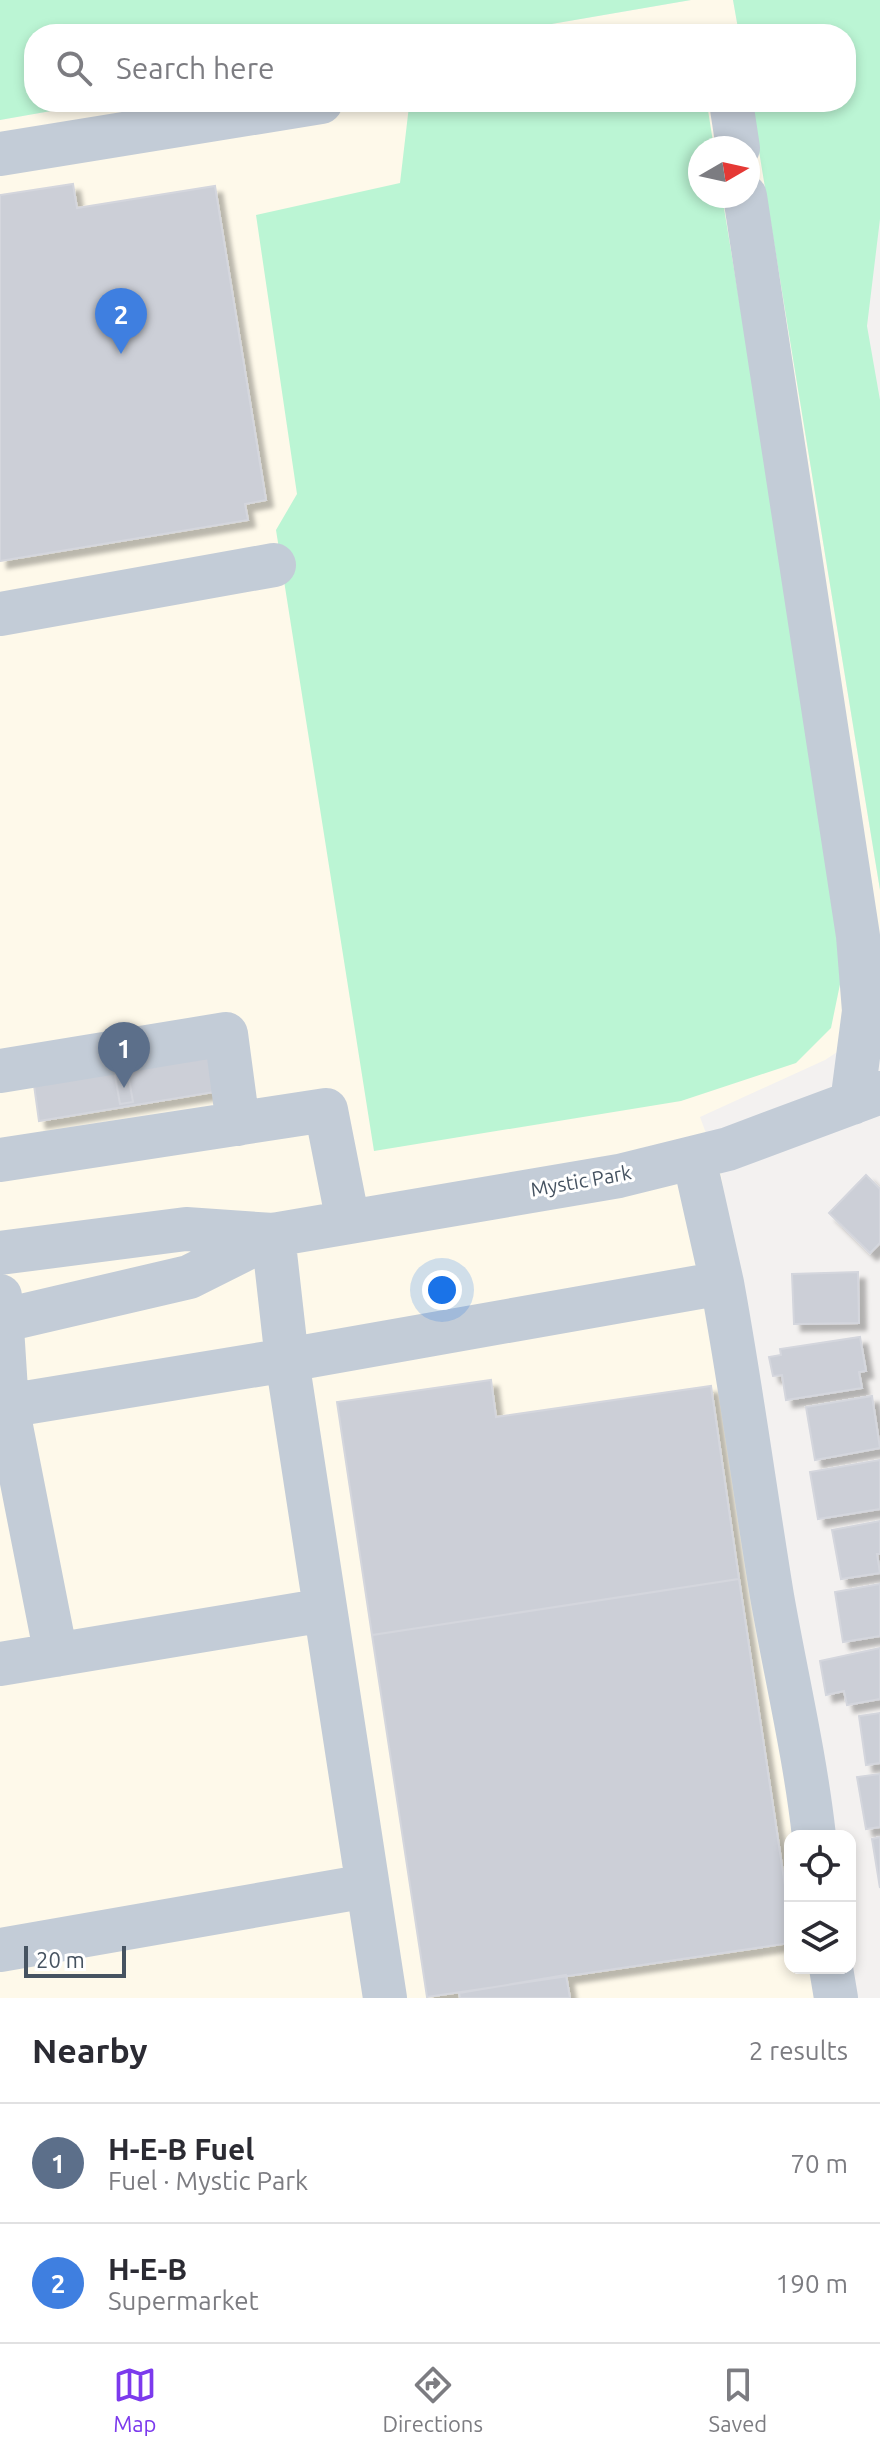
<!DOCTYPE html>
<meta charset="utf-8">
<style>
:root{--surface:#fff;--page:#f2f2f3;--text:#2b2b33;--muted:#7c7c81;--line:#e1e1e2;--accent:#7c3aed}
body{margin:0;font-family:Ubuntu,sans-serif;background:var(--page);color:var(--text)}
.controls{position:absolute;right:24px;bottom:24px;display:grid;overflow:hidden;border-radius:16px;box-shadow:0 4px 12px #0003}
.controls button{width:72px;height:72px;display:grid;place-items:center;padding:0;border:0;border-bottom:2px solid var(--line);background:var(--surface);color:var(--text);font:40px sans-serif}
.compass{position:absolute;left:688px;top:136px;width:72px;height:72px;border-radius:50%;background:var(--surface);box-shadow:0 4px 12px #0003;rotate:81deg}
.scale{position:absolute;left:24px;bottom:20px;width:102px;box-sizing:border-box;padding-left:8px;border:4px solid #465361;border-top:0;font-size:22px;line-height:28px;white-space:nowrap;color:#465361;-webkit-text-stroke:6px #fff;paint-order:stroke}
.you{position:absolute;left:442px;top:1290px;width:28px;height:28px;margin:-20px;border:6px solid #fff;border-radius:50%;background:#1a73e8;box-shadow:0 0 0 12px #1a73e833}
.badge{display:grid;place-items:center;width:52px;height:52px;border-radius:50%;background:var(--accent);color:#fff;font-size:26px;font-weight:700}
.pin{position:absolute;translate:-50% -66px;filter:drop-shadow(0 2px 4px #0008)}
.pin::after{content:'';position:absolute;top:42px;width:28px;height:24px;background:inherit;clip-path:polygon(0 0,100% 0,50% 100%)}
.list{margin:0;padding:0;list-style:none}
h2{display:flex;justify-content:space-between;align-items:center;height:104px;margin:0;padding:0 32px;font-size:34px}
h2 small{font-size:26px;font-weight:400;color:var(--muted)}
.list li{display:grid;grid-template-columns:52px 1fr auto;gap:24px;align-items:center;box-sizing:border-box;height:120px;padding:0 32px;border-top:2px solid var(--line)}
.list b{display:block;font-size:30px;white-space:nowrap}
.list p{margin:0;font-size:26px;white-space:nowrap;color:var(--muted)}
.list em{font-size:26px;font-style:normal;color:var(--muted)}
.icon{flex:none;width:44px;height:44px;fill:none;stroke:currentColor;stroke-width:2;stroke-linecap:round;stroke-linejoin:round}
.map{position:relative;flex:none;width:880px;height:1998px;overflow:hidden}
.search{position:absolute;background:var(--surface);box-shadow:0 4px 12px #0003;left:24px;right:24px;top:24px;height:88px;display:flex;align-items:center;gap:20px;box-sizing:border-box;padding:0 28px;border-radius:32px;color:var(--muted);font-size:30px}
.sheet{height:344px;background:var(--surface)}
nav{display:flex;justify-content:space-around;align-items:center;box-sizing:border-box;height:112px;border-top:2px solid var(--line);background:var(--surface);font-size:22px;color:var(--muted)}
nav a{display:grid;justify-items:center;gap:4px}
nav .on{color:var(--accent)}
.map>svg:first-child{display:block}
.commercial{fill:#fef9ea;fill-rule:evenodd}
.green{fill:#bbf5d4}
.building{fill:#cccfd7;stroke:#d4d6dd;stroke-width:2;filter:url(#shadow)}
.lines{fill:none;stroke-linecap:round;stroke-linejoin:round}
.minor{stroke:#c3ccd7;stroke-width:44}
.labels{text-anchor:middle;stroke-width:6;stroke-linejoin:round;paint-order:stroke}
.street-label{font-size:20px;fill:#465361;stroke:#fff}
</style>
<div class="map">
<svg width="880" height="1998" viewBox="0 0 880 1998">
<defs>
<filter id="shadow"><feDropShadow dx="7" dy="7" stdDeviation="2" flood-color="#0004"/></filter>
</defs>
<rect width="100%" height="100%" fill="#f3f1f0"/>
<path class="commercial" d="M 691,0 L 733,0 L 739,34 L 494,34 Z
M 102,102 L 751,102 L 880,890 L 880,1024 L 825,1060 L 700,1117 L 721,1174 L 821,1836 L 790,1836 L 790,1968 L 842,1968 L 846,1998 L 0,1998 L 0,120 ZM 700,148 L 748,148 L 748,196 L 700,196 Z"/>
<path class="green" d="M 0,0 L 691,0 L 494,34 L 34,34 L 34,102 L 102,102 L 0,120 Z
M 733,0 L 880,0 L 880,219 L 867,326 L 880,400 L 880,890 L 751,102 L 846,102 L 846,34 L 739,34 Z
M 434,102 L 707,104 L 714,148 L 700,148 L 700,196 L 722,196 L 836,887 L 845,960 L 831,1028 L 796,1063 L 681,1101 L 374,1151 L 276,530 L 297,494 L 256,215 L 400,183 L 409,106 Z"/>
<path class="building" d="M 73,184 L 77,208 L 215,186 L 266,500 L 245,504 L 248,520 L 0,561 L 0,195 Z
M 124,1051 L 133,1102 L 120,1104 L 111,1053 Z
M 208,1056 L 214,1092 L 39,1121 L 34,1085 Z
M 866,1175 L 880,1189 L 880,1243 L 870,1253 L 829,1213 Z
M 858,1272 L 859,1323 L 794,1324 L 792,1274 Z
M 860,1337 L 866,1371 L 859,1372 L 862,1388 L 786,1400 L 782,1375 L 773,1376 L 769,1357 L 781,1355 L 780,1349 Z
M 491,1380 L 496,1417 L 711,1386 L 739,1579 L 372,1635 L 337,1402 Z
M 872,1396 L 880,1448 L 815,1460 L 806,1407 Z
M 880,1460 L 880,1509 L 818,1519 L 810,1472 Z
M 880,1521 L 880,1554 L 877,1554 L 880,1573 L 841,1579 L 832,1530 Z
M 739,1579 L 790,1919 L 790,1943 L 427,1997 L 372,1635 Z
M 880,1584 L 880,1636 L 843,1642 L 835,1592 Z
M 880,1648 L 880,1699 L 847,1705 L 844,1691 L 826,1695 L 820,1661 Z
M 880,1713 L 880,1763 L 866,1765 L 859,1716 Z
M 880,1774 L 880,1827 L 866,1829 L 857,1777 Z
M 880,1837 L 880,1888 L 872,1839 Z
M 566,1975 L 570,1998 L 460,1998 L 459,1993 Z"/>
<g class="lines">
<path class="minor" d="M 731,102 L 738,148
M 0,154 L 321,102
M 745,196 L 858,936 L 864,1011 L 852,1103
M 0,614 L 274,565
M 0,1071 L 226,1034 L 238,1124
M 0,1160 L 326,1110 L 348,1222
M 273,1235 L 287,1360 L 722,1283 L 694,1158
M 0,1253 L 186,1229 L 273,1235 L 619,1176 L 728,1149 L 878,1093
M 722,1283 C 741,1387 755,1492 772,1596 C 786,1676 805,1755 814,1836
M 0,1296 L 7,1406 L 56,1655
M 0,1321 L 189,1277 L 271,1236
M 0,1407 L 287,1360 L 385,1998
M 0,1664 L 325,1610
M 0,1950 L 367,1886
M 831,1968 L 836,1998"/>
</g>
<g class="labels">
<g class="street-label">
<text transform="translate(581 1181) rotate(-10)" y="7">Mystic Park</text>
</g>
</g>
</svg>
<div class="controls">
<button><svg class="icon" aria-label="locate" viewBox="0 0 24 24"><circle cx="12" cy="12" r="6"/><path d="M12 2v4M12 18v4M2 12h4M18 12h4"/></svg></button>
<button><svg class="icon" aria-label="layers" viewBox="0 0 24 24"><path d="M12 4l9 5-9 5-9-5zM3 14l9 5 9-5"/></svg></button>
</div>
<svg class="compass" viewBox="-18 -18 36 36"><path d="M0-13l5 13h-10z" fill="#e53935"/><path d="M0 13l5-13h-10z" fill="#7c7c81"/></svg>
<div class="scale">20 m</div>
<div class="you"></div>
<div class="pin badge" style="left:124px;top:1088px;background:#5c6f8a">1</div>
<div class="pin badge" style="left:121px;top:354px;background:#3f7fe0">2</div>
<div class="search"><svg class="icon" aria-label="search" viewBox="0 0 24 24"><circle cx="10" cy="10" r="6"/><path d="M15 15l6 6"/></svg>Search here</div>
</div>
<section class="sheet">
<h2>Nearby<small>2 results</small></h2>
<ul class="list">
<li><span class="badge" style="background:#5c6f8a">1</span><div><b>H-E-B Fuel</b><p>Fuel · Mystic Park</p></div><em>70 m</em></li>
<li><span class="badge" style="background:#3f7fe0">2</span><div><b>H-E-B</b><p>Supermarket</p></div><em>190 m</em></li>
</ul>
</section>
<nav>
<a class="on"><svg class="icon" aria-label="map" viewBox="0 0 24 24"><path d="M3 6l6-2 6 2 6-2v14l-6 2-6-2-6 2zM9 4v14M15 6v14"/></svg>Map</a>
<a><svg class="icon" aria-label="directions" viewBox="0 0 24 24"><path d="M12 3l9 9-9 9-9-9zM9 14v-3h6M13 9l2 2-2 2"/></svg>Directions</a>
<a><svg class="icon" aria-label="saved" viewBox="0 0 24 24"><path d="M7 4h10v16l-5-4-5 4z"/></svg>Saved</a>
</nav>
